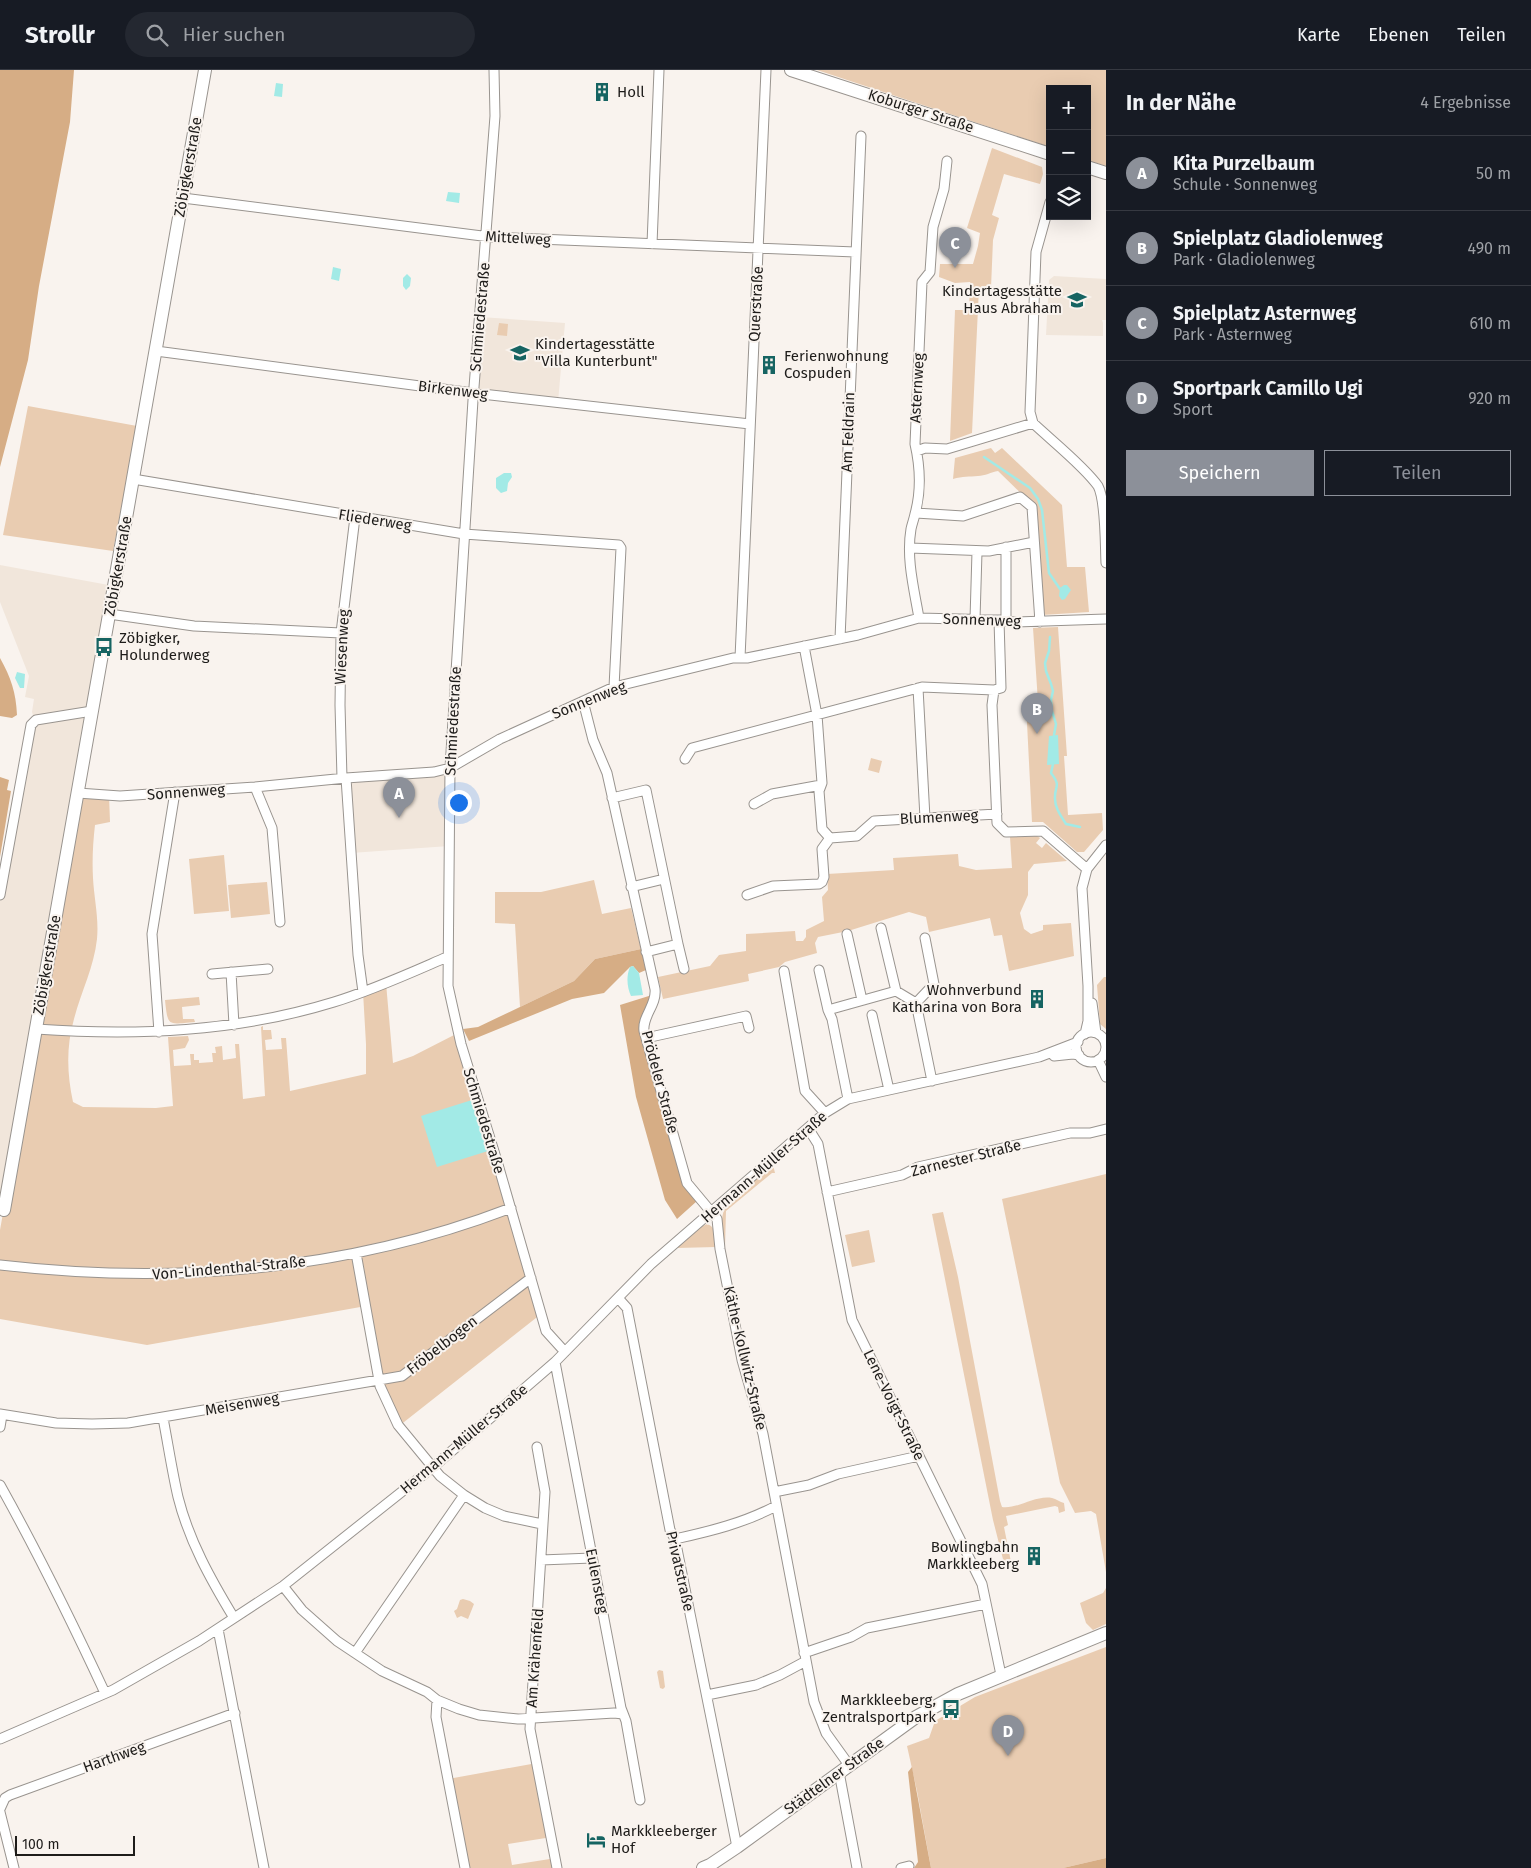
<!DOCTYPE html>
<html lang="de">
<meta charset="utf-8">
<style>
:root{--surface:#171b24;--page:#242831;--text:#f1f3f6;--muted:#9ea1a6;--line:#363941;--accent:#8c9099}
body{margin:0;font-family:"Fira Sans",sans-serif;background:var(--page);color:var(--text)}
.controls{position:absolute;right:15px;top:15px;display:grid;overflow:hidden;border-radius:0px;box-shadow:0 5px 20px #0002}
.controls button{width:45px;height:45px;display:grid;place-items:center;padding:0;border:0;border-bottom:1px solid var(--line);background:var(--surface);color:var(--text);font:25px sans-serif}
.scale{position:absolute;left:15px;bottom:12px;width:120px;box-sizing:border-box;padding-left:5px;border:2px solid #1e1c1a;border-top:0;font-size:14px;line-height:18px;white-space:nowrap;color:#1e1c1a;-webkit-text-stroke:4px #f9f3ee;paint-order:stroke}
.you{position:absolute;left:458px;top:732px;width:18px;height:18px;margin:-12px;border:4px solid #fff;border-radius:50%;background:#1a73e8;box-shadow:0 0 0 8px #1a73e833}
.badge{display:grid;place-items:center;width:32px;height:32px;border-radius:50%;background:var(--accent);color:#fff;font-size:16px;font-weight:700}
.pin{position:absolute;translate:-50% -41px;filter:drop-shadow(0 1px 2px #0008)}
.pin::after{content:'';position:absolute;top:26px;width:18px;height:15px;background:inherit;clip-path:polygon(0 0,100% 0,50% 100%)}
.list{margin:0;padding:0;list-style:none}
h2{display:flex;justify-content:space-between;align-items:center;height:65px;margin:0;padding:0 20px;font-size:21px}
h2 small{font-size:16px;font-weight:400;color:var(--muted)}
.list li{display:grid;grid-template-columns:32px 1fr auto;gap:15px;align-items:center;box-sizing:border-box;height:75px;padding:0 20px;border-top:1px solid var(--line)}
.list b{display:block;font-size:19px;white-space:nowrap}
.list p{margin:0;font-size:16px;white-space:nowrap;color:var(--muted)}
.list em{font-size:16px;font-style:normal;color:var(--muted)}
.actions{display:flex;gap:10px;padding:15px 20px}
.actions a{flex:1;padding:11px 0;border:1px solid var(--accent);border-radius:0px;text-align:center;font-size:18px;color:var(--accent)}
.actions .main{background:var(--accent);color:#fff}
.icon{flex:none;width:28px;height:28px;fill:none;stroke:currentColor;stroke-width:2;stroke-linecap:round;stroke-linejoin:round}
.map{position:relative;flex:none;width:1106px;height:1798px;overflow:hidden}
header{display:flex;align-items:center;gap:30px;box-sizing:border-box;height:70px;padding:0 25px;background:var(--surface);border-bottom:1px solid var(--line)}
header strong{font-size:24px}
nav{display:flex;gap:28px;margin-inline-start:auto;font-size:18px}
.search{width:350px;height:45px;background:var(--page);display:flex;align-items:center;gap:12px;box-sizing:border-box;padding:0 18px;border-radius:28px;color:var(--muted);font-size:19px}
main{display:flex}
aside{flex:1;background:var(--surface)}
.map>svg:first-child{display:block}
.built{fill:#f1e6db}
.green{fill:#e9ccb1}
.forest{fill:#d6ad85}
.water{fill:#a2eae6}
.lines{fill:none;stroke-linecap:round;stroke-linejoin:round}
.stream{stroke:#a2eae6;stroke-width:2.5}
.street-casing{stroke:#99948f;stroke-width:11}
.secondary-casing{stroke:#99948f;stroke-width:14}
.street{stroke:#fff;stroke-width:9}
.secondary{stroke:#fff;stroke-width:12}
.labels{text-anchor:middle;stroke-width:4;stroke-linejoin:round;paint-order:stroke}
.poi-label{font-size:15px;fill:#1e1c1a;stroke:#f9f3ee;text-anchor:start}
.street-label{font-size:15px;fill:#1e1c1a;stroke:#f9f3ee}
</style>
<header>
<strong>Strollr</strong>
<div class="search"><svg class="icon" aria-label="search" viewBox="0 0 24 24"><circle cx="10" cy="10" r="6"/><path d="M15 15l6 6"/></svg>Hier suchen</div>
<nav><a>Karte</a><a>Ebenen</a><a>Teilen</a></nav>
</header>
<main>
<div class="map">
<svg width="1106" height="1798" viewBox="0 0 1106 1798">
<rect width="100%" height="100%" fill="#f9f3ee"/>
<path class="built" d="M 1054,206 L 1106,209 L 1106,250 L 1102,250 L 1103,253 L 1103,266 L 1046,265 L 1049,210 Z
M 480,247 L 565,253 L 558,332 L 473,323 Z
M 0,495 L 114,516 L 0,1137 L 0,825 L 35,652 L 32,642 L 34,629 L 25,627 L 29,606 L 0,532 Z
M 450,698 L 449,776 L 351,783 L 346,708 Z"/>
<path class="green" d="M 817,0 L 1106,0 L 1106,96 L 1087,90 L 1087,19 L 1050,19 L 1050,77 Z
M 992,78 L 1042,97 L 1043,104 L 1040,114 L 1004,104 L 992,145 L 999,148 L 993,170 L 991,218 L 979,218 L 972,363 L 950,371 L 955,240 L 969,240 L 970,212 L 955,213 L 939,207 L 940,194 L 973,194 L 978,176 L 980,163 L 967,158 Z
M 499,253 L 508,254 L 507,266 L 497,265 Z
M 28,336 L 137,356 L 113,481 L 3,465 Z
M 991,378 L 995,383 L 1002,378 L 1062,435 L 1067,497 L 1085,497 L 1089,542 L 1042,545 L 1035,437 L 998,401 C 991,402 985,406 978,406 C 969,407 963,406 953,409 L 955,388 Z
M 1058,557 L 1067,686 L 1064,686 L 1068,745 L 1102,743 L 1103,760 L 1084,782 L 1077,782 L 1043,752 L 1032,752 L 1026,633 L 1038,632 L 1033,558 Z
M 871,688 L 882,691 L 879,703 L 868,700 Z
M 78,723 L 109,725 L 110,752 L 95,755 C 93,772 92,790 93,808 C 94,828 99,848 97,869 C 94,897 81,922 74,949 C 66,977 67,1004 73,1032 L 83,1037 L 156,1038 L 173,1036 L 168,967 L 188,966 L 189,970 L 185,978 L 173,980 L 174,996 L 191,995 L 190,984 L 194,984 L 194,990 L 199,990 L 199,993 L 213,992 L 212,983 L 216,983 L 215,977 L 222,976 L 223,990 L 236,988 L 235,974 L 239,974 L 243,1029 L 265,1026 L 261,957 L 263,956 L 263,960 L 271,960 L 272,969 L 265,970 L 266,980 L 282,979 L 281,968 L 286,968 L 290,1021 L 366,1004 L 366,974 L 363,922 L 386,913 L 393,993 L 413,986 L 458,963 L 541,1244 L 399,1356 L 380,1316 L 366,1236 L 147,1275 L 0,1249 L 0,1160 Z
M 1037,766 L 1040,768 L 1036,773 L 1042,778 L 1046,773 L 1067,791 L 1034,794 L 1028,802 L 1028,825 L 1020,843 L 1024,859 L 1031,864 L 1043,860 L 1043,855 L 1071,853 L 1074,886 L 1009,901 L 1002,865 L 994,866 L 990,848 L 929,862 L 926,847 L 909,842 L 848,861 L 818,867 L 815,873 L 817,883 L 785,892 L 779,897 L 748,904 L 749,911 L 663,929 L 658,907 L 710,896 L 719,885 L 746,881 L 746,864 L 795,861 L 796,871 L 803,871 L 806,867 L 806,860 L 824,851 L 822,827 L 828,820 L 827,804 L 894,800 L 893,788 L 958,784 L 959,796 L 976,800 L 1012,798 L 1010,767 Z
M 224,785 L 229,841 L 194,844 L 189,789 Z
M 594,810 L 602,844 L 631,838 L 641,879 L 595,889 L 574,911 L 520,937 L 515,854 L 495,853 L 495,822 L 541,822 Z
M 267,812 L 270,844 L 231,848 L 228,815 Z
M 1104,907 L 1106,907 L 1106,959 L 1100,954 L 1097,915 Z
M 199,927 L 200,935 L 182,937 L 183,949 L 194,949 L 195,952 C 168,954 168,958 165,930 Z
M 773,1095 L 775,1103 L 772,1103 L 726,1141 L 725,1178 C 723,1162 718,1147 728,1133 Z
M 1106,1104 L 1106,1502 L 1096,1444 L 1091,1441 L 1075,1443 L 1060,1413 L 1002,1129 Z
M 943,1142 L 958,1207 L 1000,1431 L 1002,1437 C 1019,1439 1035,1425 1052,1428 C 1056,1429 1060,1432 1064,1433 L 1065,1441 L 1059,1443 L 1058,1437 L 1055,1436 L 1006,1446 L 1008,1455 L 1004,1457 L 1011,1492 L 1004,1493 L 993,1450 L 932,1144 Z
M 707,1154 C 717,1157 715,1169 716,1177 L 677,1178 L 699,1158 Z
M 869,1160 L 875,1192 L 852,1197 L 845,1165 Z
M 1106,1518 L 1106,1554 L 1093,1560 L 1086,1553 L 1080,1533 L 1103,1523 Z
M 463,1529 L 470,1531 L 474,1534 L 468,1549 L 461,1546 L 457,1548 L 454,1541 L 457,1539 L 460,1530 Z
M 1106,1577 L 1106,1788 L 1063,1798 L 931,1798 L 917,1721 L 907,1676 L 929,1668 L 935,1651 L 975,1627 Z
M 659,1600 L 663,1601 L 665,1617 L 663,1619 L 660,1618 L 657,1602 Z
M 537,1693 L 552,1767 L 508,1774 L 512,1795 L 556,1788 L 557,1798 L 465,1798 L 448,1709 Z"/>
<path class="forest" d="M 0,0 L 74,0 L 70,52 L 39,216 L 28,290 L 0,397 Z
M 0,588 C 11,608 16,622 17,645 L 12,648 L 0,646 Z
M 0,707 L 9,710 L 7,720 L 11,721 L 0,787 Z
M 641,879 L 646,900 L 639,903 L 633,896 L 630,897 L 604,923 L 572,929 L 469,971 L 463,959 L 478,957 L 574,911 L 595,889 Z
M 652,925 L 641,948 L 684,1114 L 697,1131 L 677,1149 L 665,1130 L 636,1027 L 620,935 Z
M 912,1697 L 931,1798 L 914,1798 L 918,1792 L 908,1702 Z
M 1106,1788 L 1106,1798 L 1063,1798 Z"/>
<path class="water" d="M 276,13 L 283,14 L 282,27 L 274,26 Z
M 448,122 L 460,123 L 459,133 L 446,131 Z
M 333,197 L 341,199 L 339,211 L 331,209 Z
M 407,204 L 411,208 L 410,216 L 406,220 L 403,216 L 403,208 Z
M 504,403 L 511,403 L 512,407 L 508,413 L 507,421 L 501,423 L 496,418 L 496,408 Z
M 1064,515 L 1067,515 L 1071,520 L 1065,529 L 1062,530 L 1059,526 L 1060,518 Z
M 17,602 L 25,604 L 24,618 L 20,618 L 15,608 Z
M 1058,665 L 1059,694 L 1047,695 L 1049,666 Z
M 633,896 L 639,903 L 643,925 L 631,926 C 627,917 626,906 630,897 Z
M 472,1030 L 488,1081 L 437,1097 L 421,1046 Z"/>
<g class="lines">
<path class="stream" d="M 984,387 L 1030,418 L 1038,429 L 1042,440 L 1049,503 L 1060,519
M 1050,567 L 1049,581 L 1045,593 L 1046,601 L 1051,614 L 1053,621 L 1051,630 L 1052,641 L 1056,654 L 1054,665
M 1053,694 L 1051,703 C 1062,717 1054,716 1055,729 C 1055,738 1061,746 1066,754 L 1080,757"/>
<g class="street-casing">
<path id="street" d="M 494,0 L 495,46 L 473,330 L 450,698 L 448,916 L 461,974 L 497,1091 L 546,1261 L 565,1282
M 183,128 L 490,167 L 855,182
M 1050,132 L 1036,182 L 1030,342 L 1033,353 C 1051,370 1085,397 1098,416 C 1106,431 1105,475 1106,493
M 652,174 L 659,0
M 156,281 L 473,323 L 750,354
M 917,381 L 925,378 L 947,379 L 1033,353
M 133,409 L 464,464 L 619,475 L 621,478 L 614,617
M 916,443 L 963,446 L 1020,427 L 1032,437 L 1040,552
M 1006,477 L 1006,551
M 910,478 L 989,481 L 1034,472
M 109,544 L 194,556 L 341,563
M 919,548 C 914,519 906,488 911,459 C 912,454 914,449 915,444 C 921,422 920,396 915,374 L 922,212 L 930,202 L 933,157 L 944,119 L 947,91
M 975,549 L 977,482
M 999,550 L 1001,618 L 994,620 L 992,635 L 997,753 L 1006,762 L 1043,761 L 1087,799
M 840,569 L 861,66
M 804,576 L 817,645 L 822,713 L 819,721 L 822,759 L 830,768
M 740,588 L 766,0
M 918,618 L 925,748
M 583,631 L 593,670 L 607,703 L 655,919 C 657,935 642,946 644,961 L 687,1113 L 717,1149 L 720,1179 L 742,1290 L 763,1364 L 814,1632 L 826,1663 L 849,1695
M 685,689 L 692,678 L 922,617 L 994,620
M 342,708 L 340,635 L 341,563 L 355,447
M 346,708 L 358,885 L 363,922
M 255,717 L 272,758 L 280,852
M 78,723 L 120,726 L 255,717 L 346,708 L 434,702 L 450,698 L 500,669 L 614,617 L 733,588 L 747,588 L 858,565 L 919,548 L 999,550 L 1013,552 L 1106,549
M 612,728 L 646,720 L 678,874 L 646,882
M 754,734 L 772,724 L 821,715
M 830,768 L 857,766 L 874,751 L 997,744
M 631,817 L 664,809
M 0,825 L 31,655 L 36,650 L 92,641
M 747,825 L 773,816 L 819,814 L 822,812 L 824,807 L 822,779 L 830,768
M 881,858 L 896,921
M 847,864 L 862,930
M 678,874 L 684,899
M 819,900 L 828,940 L 832,949 L 848,1029
M 784,901 L 805,1021 L 825,1043
M 231,902 L 234,955
M 212,904 L 268,899
M 916,933 L 932,1011
M 1092,933 L 1096,963
M 828,940 L 896,921 L 916,933 L 934,914 L 925,868
M 872,945 L 889,1020
M 36,959 C 137,966 237,962 334,932 C 373,920 410,903 447,887
M 159,962 L 152,864 L 175,722
M1076 977a15 15 0 1 1 30 0a15 15 0 1 1-30 0Z
M 1085,964 L 1088,951 L 1088,916 L 1082,818 L 1087,799 L 1106,775
M 646,968 L 746,946 L 749,958
M 1054,986 L 1073,984 L 1079,985
M 1098,990 L 1106,1007
M 808,1058 L 818,1074 L 852,1250 L 982,1514 L 1001,1605
M 827,1122 L 902,1105 L 918,1097 L 1070,1063 L 1090,1063 L 1106,1059
M 356,1183 L 380,1316 L 398,1355 L 440,1406 L 464,1425 L 485,1438 L 504,1446 L 542,1454
M 0,1195 C 174,1215 347,1201 511,1138
M 618,1228 L 627,1238 L 670,1460 L 675,1469 L 737,1777
M 555,1292 L 621,1638 L 626,1651 L 640,1730
M 0,1344 L 56,1353 L 92,1354 L 128,1353 L 402,1306 L 531,1208
M 163,1348 C 168,1374 172,1401 178,1427 C 189,1471 211,1510 234,1548
M 0,1357 L 2,1345
M 537,1377 L 545,1422 L 530,1659 L 557,1798
M 0,1415 C 38,1483 72,1552 105,1623
M 774,1422 L 809,1415 L 838,1404 L 919,1386
M 675,1469 C 711,1461 744,1453 776,1436
M 541,1490 L 592,1488
M 283,1516 L 302,1540 L 337,1571 L 382,1601 L 427,1622 L 437,1630 L 459,1639 L 479,1645 L 518,1649 L 614,1643 L 623,1644
M 218,1559 L 264,1798
M 355,1583 L 464,1425
M 804,1583 L 851,1567 L 867,1558 L 986,1534
M 707,1625 L 756,1615 L 780,1605 L 806,1591
M 437,1630 L 436,1647 L 465,1798
M 0,1669 L 113,1620 L 199,1571 L 283,1516 L 433,1397 L 495,1344 L 555,1292 L 651,1194 L 825,1043 L 848,1029 L 1039,987 L 1078,972
M 839,1702 L 857,1798
M 0,1739 L 5,1728 L 10,1725 L 235,1643
M 0,1742 L 14,1798
M 901,1798 L 909,1796"/>
</g>
<g class="secondary-casing">
<path id="secondary" d="M 791,0 L 1050,84
M 1087,97 L 1106,103
M 4,1140 L 205,0
M 703,1798 L 710,1795 L 737,1777 L 916,1647 L 958,1624 L 1106,1563"/>
</g>
<use href="#street" class="street"/>
<use href="#secondary" class="secondary"/>
</g>
<defs>
<g id="building-bare" transform="scale(1.5)"><path d="M-4-6H4V6H1V3H-1V6H-4ZM-2.5-4.3h1.7v1.8h-1.7ZM.8-4.3h1.7v1.8H.8ZM-2.5-1h1.7V.8h-1.7ZM.8-1h1.7V.8H.8Z" fill="#166462" stroke="#f9f3ee" stroke-width="2.5" paint-order="stroke"/></g>
<g id="school-bare" transform="scale(1.5)"><path d="M0-5L7-2L0 1L-7-2ZM-4 1L0 2.5L4 1V4Q0 6-4 4Z" fill="#166462" stroke="#f9f3ee" stroke-width="2.5" paint-order="stroke"/></g>
<g id="bus-bare" transform="scale(1.5)"><path d="M-5-6H5V4H4V6H2V4H-2V6H-4V4H-5ZM-3.5-4V0h7V-4ZM-3.5 1.2v1.5H-2V1.2ZM2 1.2v1.5H3.5V1.2Z" fill="#166462" stroke="#f9f3ee" stroke-width="2.5" paint-order="stroke"/></g>
<g id="hotel-bare" transform="scale(1.5)"><path d="M-6-4.5h1.5V1H6V5H4.5V3h-9V5H-6ZM-4 0a1.8 1.8 0 1 1 3.6 0ZM.5 0V-2.5h3Q6-2.5 6 0Z" fill="#166462" stroke="#f9f3ee" stroke-width="2.5" paint-order="stroke"/></g>
</defs>
<g fill-rule="evenodd">
<use href="#building-bare" x="602" y="22"/>
<use href="#school-bare" x="1077" y="230"/>
<use href="#school-bare" x="520" y="283"/>
<use href="#building-bare" x="769" y="295"/>
<use href="#bus-bare" x="104" y="577"/>
<use href="#building-bare" x="1037" y="929"/>
<use href="#building-bare" x="1034" y="1486"/>
<use href="#bus-bare" x="951" y="1639"/>
<use href="#hotel-bare" x="596" y="1770"/>
</g>
<g class="labels">
<g class="poi-label">
<text x="617" y="27">Holl</text>
<text x="1062" y="226" text-anchor="end">Kindertagesstätte<tspan x="1062" dy="17">Haus Abraham</tspan></text>
<text x="535" y="279">Kindertagesstätte<tspan x="535" dy="17">"Villa Kunterbunt"</tspan></text>
<text x="784" y="291">Ferienwohnung<tspan x="784" dy="17">Cospuden</tspan></text>
<text x="119" y="573">Zöbigker,<tspan x="119" dy="17">Holunderweg</tspan></text>
<text x="1022" y="925" text-anchor="end">Wohnverbund<tspan x="1022" dy="17">Katharina von Bora</tspan></text>
<text x="1019" y="1482" text-anchor="end">Bowlingbahn<tspan x="1019" dy="17">Markkleeberg</tspan></text>
<text x="936" y="1635" text-anchor="end">Markkleeberg,<tspan x="936" dy="17">Zentralsportpark</tspan></text>
<text x="611" y="1766">Markkleeberger<tspan x="611" dy="17">Hof</tspan></text>
</g>
<g class="street-label">
<text transform="translate(921 41) rotate(18)" y="5">Koburger Straße</text>
<text transform="translate(188 97) rotate(-80)" y="5">Zöbigkerstraße</text>
<text transform="translate(518 168) rotate(3)" y="5">Mittelweg</text>
<text transform="translate(756 234) rotate(-87)" y="5">Querstraße</text>
<text transform="translate(480 247) rotate(-85)" y="5">Schmiedestraße</text>
<text transform="translate(917 318) rotate(-87)" y="5">Asternweg</text>
<text transform="translate(453 320) rotate(7)" y="5">Birkenweg</text>
<text transform="translate(848 362) rotate(-88)" y="5">Am Feldrain</text>
<text transform="translate(375 450) rotate(9)" y="5">Fliederweg</text>
<text transform="translate(118 496) rotate(-80)" y="5">Zöbigkerstraße</text>
<text transform="translate(982 550) rotate(2)" y="5">Sonnenweg</text>
<text transform="translate(342 577) rotate(-87)" y="5">Wiesenweg</text>
<text transform="translate(589 630) rotate(-22)" y="5">Sonnenweg</text>
<text transform="translate(453 651) rotate(-87)" y="5">Schmiedestraße</text>
<text transform="translate(186 722) rotate(-4)" y="5">Sonnenweg</text>
<text transform="translate(939 747) rotate(-3)" y="5">Blumenweg</text>
<text transform="translate(47 895) rotate(-80)" y="5">Zöbigkerstraße</text>
<text transform="translate(660 1012) rotate(75)" y="5">Prödeler Straße</text>
<text transform="translate(484 1051) rotate(73)" y="5">Schmiedestraße</text>
<text transform="translate(966 1088) rotate(-14)" y="5">Zarnester Straße</text>
<text transform="translate(764 1097) rotate(-41)" y="5">Hermann-Müller-Straße</text>
<text transform="translate(229 1198) rotate(-5)" y="5">Von-Lindenthal-Straße</text>
<text transform="translate(442 1275) rotate(-38)" y="5">Fröbelbogen</text>
<text transform="translate(745 1288) rotate(77)" y="5">Käthe-Kollwitz-Straße</text>
<text transform="translate(242 1334) rotate(-10)" y="5">Meisenweg</text>
<text transform="translate(894 1335) rotate(64)" y="5">Lene-Voigt-Straße</text>
<text transform="translate(464 1369) rotate(-40)" y="5">Hermann-Müller-Straße</text>
<text transform="translate(680 1501) rotate(77)" y="5">Privatstraße</text>
<text transform="translate(597 1511) rotate(79)" y="5">Eulensteg</text>
<text transform="translate(535 1588) rotate(-86)" y="5">Am Krähenfeld</text>
<text transform="translate(114 1687) rotate(-20)" y="5">Harthweg</text>
<text transform="translate(834 1706) rotate(-36)" y="5">Städtelner Straße</text>
</g>
</g>
</svg>
<div class="controls">
<button>+</button>
<button>−</button>
<button><svg class="icon" aria-label="layers" viewBox="0 0 24 24"><path d="M12 4l9 5-9 5-9-5zM3 14l9 5 9-5"/></svg></button>
</div>
<div class="scale">100 m</div>
<div class="you"></div>
<div class="pin badge" style="left:399px;top:748px">A</div>
<div class="pin badge" style="left:1037px;top:664px">B</div>
<div class="pin badge" style="left:955px;top:198px">C</div>
<div class="pin badge" style="left:1008px;top:1686px">D</div>
</div>
<aside>
<h2>In der Nähe<small>4 Ergebnisse</small></h2>
<ul class="list">
<li><span class="badge">A</span><div><b>Kita Purzelbaum</b><p>Schule · Sonnenweg</p></div><em>50 m</em></li>
<li><span class="badge">B</span><div><b>Spielplatz Gladiolenweg</b><p>Park · Gladiolenweg</p></div><em>490 m</em></li>
<li><span class="badge">C</span><div><b>Spielplatz Asternweg</b><p>Park · Asternweg</p></div><em>610 m</em></li>
<li><span class="badge">D</span><div><b>Sportpark Camillo Ugi</b><p>Sport</p></div><em>920 m</em></li>
</ul>
<div class="actions"><a class="main">Speichern</a><a>Teilen</a></div>
</aside>
</main>
